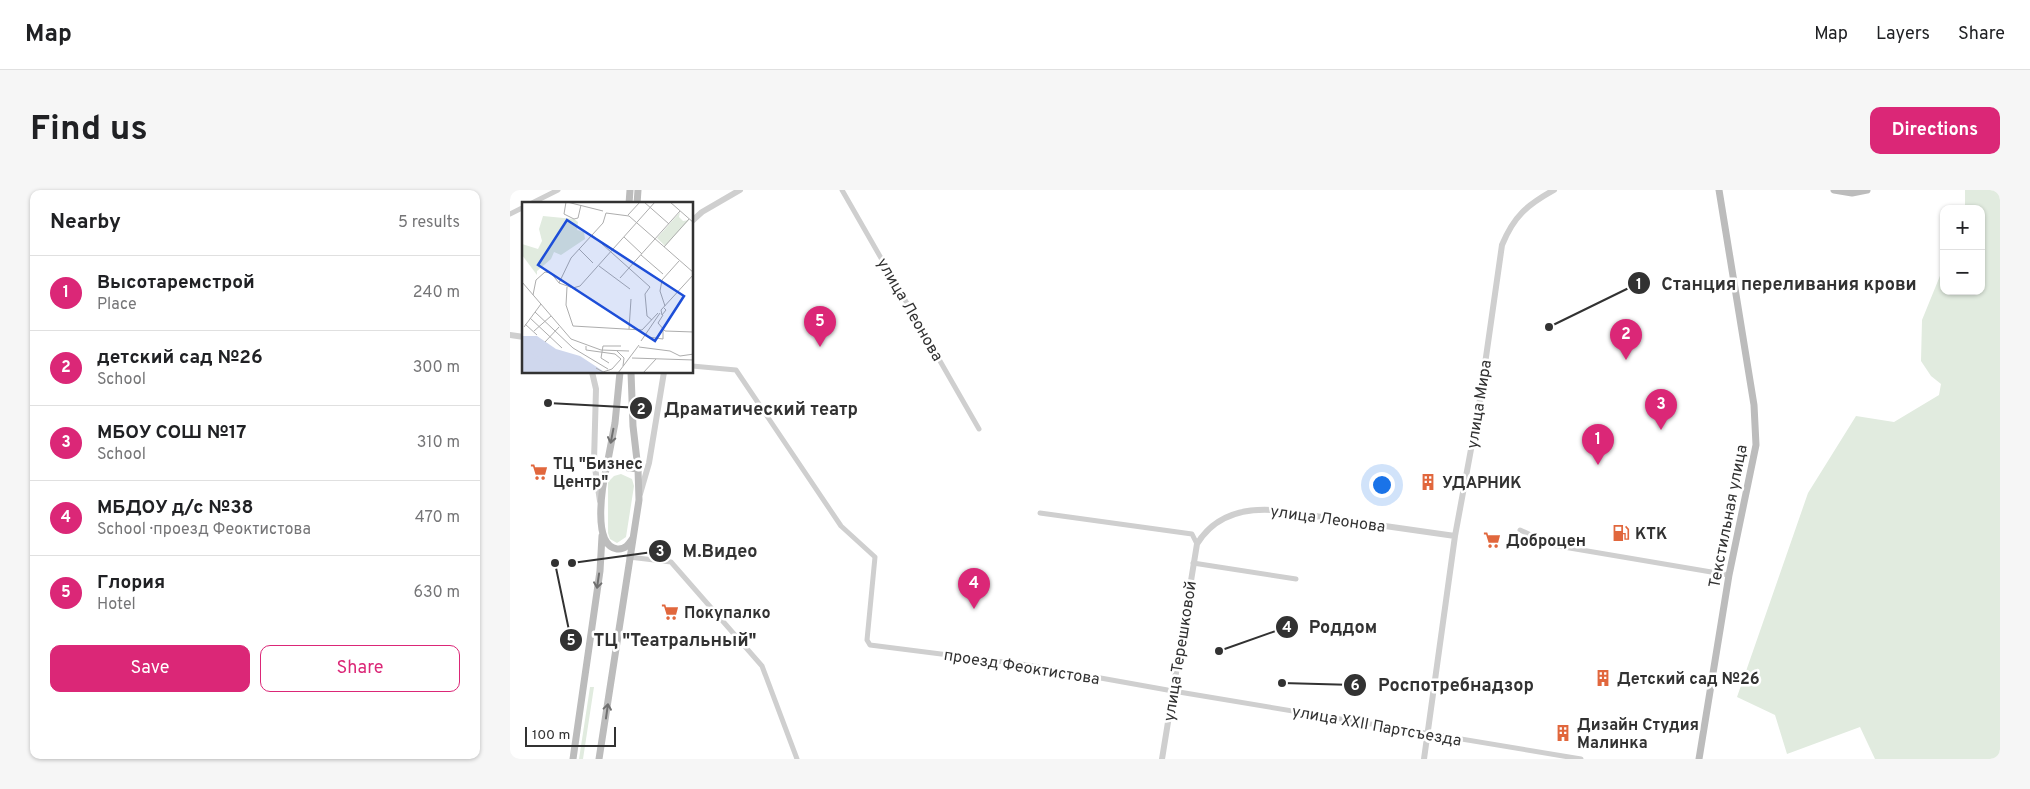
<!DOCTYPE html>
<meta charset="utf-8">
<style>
:root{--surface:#fff;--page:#f6f6f6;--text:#202124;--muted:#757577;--line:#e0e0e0;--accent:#db2777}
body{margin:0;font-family:Overpass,sans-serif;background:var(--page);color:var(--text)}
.controls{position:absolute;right:15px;top:15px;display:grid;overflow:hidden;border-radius:10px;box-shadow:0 1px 4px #0004}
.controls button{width:45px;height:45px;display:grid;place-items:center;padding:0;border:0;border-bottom:1px solid var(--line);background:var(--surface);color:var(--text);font:25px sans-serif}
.scale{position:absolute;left:15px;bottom:12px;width:91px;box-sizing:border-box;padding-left:5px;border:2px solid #323232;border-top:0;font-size:14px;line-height:18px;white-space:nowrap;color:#323232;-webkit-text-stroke:4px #fff;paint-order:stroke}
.you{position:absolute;left:871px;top:294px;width:18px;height:18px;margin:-12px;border:4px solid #fff;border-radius:50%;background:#1a73e8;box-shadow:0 0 0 8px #1a73e833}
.badge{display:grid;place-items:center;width:32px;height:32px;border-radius:50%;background:var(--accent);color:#fff;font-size:16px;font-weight:700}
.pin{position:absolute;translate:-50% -41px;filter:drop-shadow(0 1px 2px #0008)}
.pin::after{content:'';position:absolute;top:26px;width:18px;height:15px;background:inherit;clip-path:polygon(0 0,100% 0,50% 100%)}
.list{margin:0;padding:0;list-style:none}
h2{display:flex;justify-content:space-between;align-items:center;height:65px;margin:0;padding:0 20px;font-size:21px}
h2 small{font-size:16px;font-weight:400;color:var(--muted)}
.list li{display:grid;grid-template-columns:32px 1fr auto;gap:15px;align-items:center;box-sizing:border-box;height:75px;padding:0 20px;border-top:1px solid var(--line)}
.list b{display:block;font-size:19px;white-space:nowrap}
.list p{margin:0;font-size:16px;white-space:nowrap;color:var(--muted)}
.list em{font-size:16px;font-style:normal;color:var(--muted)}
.actions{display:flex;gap:10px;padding:15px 20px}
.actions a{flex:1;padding:11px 0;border:1px solid var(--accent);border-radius:10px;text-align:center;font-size:18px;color:var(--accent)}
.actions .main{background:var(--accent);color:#fff}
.map{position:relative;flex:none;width:1490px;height:569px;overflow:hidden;border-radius:10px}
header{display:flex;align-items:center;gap:30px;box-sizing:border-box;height:70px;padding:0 25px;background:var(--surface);border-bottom:1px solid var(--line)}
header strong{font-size:24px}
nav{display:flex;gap:28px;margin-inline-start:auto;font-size:18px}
.intro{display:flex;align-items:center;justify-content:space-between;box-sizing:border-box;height:120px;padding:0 30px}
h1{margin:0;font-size:35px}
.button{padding:12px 22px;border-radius:10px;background:var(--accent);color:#fff;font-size:18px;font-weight:700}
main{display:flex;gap:30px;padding:0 30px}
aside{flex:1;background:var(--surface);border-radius:10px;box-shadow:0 1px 4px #0004}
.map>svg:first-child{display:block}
.green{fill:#e1ebdf}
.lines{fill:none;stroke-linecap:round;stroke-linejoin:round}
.minor{stroke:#cfcfcf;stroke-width:5}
.tertiary{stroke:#cfcfcf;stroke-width:6}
.secondary{stroke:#bcbcbc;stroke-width:7}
.oneway{stroke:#707070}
.labels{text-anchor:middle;stroke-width:5;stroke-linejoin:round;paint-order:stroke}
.street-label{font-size:16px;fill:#323232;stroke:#fff}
.poi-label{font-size:16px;font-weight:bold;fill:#323232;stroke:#fff;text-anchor:start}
.inset-river{fill:none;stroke:#cfd7ed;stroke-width:2.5}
.inset-road{fill:none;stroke:#adadad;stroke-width:1}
.view{fill:#1d4ed8;fill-opacity:0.15;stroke:#1d4ed8;stroke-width:2.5}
.inset-edge{fill:none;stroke:#323232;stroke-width:2.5}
.leader{fill:none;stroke:#323232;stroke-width:2}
.callout-dot{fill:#323232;stroke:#fff;stroke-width:2}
.mark-label{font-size:15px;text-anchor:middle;font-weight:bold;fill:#fff}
.callout-label{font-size:18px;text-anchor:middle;font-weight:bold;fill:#323232;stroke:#fff;stroke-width:5;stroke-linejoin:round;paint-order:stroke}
</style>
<header>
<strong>Map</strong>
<nav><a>Map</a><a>Layers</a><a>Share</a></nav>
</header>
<div class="intro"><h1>Find us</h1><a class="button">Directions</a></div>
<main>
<aside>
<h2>Nearby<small>5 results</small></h2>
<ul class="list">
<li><span class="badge">1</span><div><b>Высотаремстрой</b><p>Place</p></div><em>240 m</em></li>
<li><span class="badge">2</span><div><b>детский сад №26</b><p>School</p></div><em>300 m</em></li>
<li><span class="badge">3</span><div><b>МБОУ СОШ №17</b><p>School</p></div><em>310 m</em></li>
<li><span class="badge">4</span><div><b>МБДОУ д/с №38</b><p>School · проезд Феоктистова</p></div><em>470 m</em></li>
<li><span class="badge">5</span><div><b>Глория</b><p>Hotel</p></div><em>630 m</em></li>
</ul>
<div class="actions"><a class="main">Save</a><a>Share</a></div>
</aside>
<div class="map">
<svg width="1490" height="569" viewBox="0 0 1490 569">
<rect width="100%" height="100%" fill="#fff"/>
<path class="green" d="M 1455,0 L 1490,0 L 1490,569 L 1365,569 L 1350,537 L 1277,564 L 1265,525 L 1227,507 L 1298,303 L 1346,226 L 1384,232 L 1429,205 L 1431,194 L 1421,186 L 1411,171 L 1412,130 L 1434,76 L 1434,101 L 1471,101 L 1471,19 L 1455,19 Z
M 111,284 L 122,289 L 124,296 L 116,347 L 107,353 L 100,349 L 98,343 L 98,292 L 104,286 Z
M 80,497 L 84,497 L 73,569 L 69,569 Z"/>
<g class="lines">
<path class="minor" d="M 332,0 L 469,239
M 20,14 L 48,0
M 0,24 L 14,17
M 182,176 L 226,180 L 331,336 L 365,367 L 357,450 L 360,455 L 518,475 L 663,501 L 1071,569
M 530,323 L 682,344 L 687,354
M 1010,340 L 1042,355 L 1219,385
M 119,367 L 161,372 L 252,476 L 287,569
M 683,373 L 786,389"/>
<path class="tertiary" d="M 182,31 L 192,22 L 230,0
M 0,145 L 14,147
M 82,182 L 86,199 L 84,271 L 90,311
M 84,271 L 97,275
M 130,304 L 139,273 L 154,182
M 652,569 L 687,354 C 704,326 731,318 763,320 L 945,346
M 914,569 L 945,346 L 969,216 L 992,55 C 1004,26 1017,15 1044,0"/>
<path class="secondary" d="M 1324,0 L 1342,3 L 1357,0
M 119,14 L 120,0
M 127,14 L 128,0
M 121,182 L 123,236 L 128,279
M 97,275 L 105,233 L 110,182
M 63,569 L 90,381 L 92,346
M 89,569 L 129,310 L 128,279 L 97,275 C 93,292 81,355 107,359 C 115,360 119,354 123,348
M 1189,569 L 1219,385 L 1246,255 L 1244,215 L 1209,0"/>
</g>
<defs><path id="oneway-shaft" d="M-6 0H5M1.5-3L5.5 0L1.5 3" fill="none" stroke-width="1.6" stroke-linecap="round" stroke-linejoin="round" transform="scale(1.25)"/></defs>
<g class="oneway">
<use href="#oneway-shaft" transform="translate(102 246) rotate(101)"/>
<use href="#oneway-shaft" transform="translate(88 391) rotate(98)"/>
<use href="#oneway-shaft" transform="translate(97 521) rotate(-82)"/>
</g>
<defs>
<g id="supermarket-bare" transform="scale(1.35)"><path d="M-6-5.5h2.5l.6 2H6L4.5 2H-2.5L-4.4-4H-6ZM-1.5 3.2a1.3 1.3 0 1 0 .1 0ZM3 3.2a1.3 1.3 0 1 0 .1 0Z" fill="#e1673d" stroke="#fff" stroke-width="2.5" paint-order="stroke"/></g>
<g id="building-bare" transform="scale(1.35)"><path d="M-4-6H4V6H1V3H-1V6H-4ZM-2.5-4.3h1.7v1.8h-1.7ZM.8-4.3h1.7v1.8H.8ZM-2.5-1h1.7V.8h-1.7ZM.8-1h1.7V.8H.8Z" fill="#e1673d" stroke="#fff" stroke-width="2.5" paint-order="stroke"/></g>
<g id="fuel-bare" transform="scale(1.35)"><path d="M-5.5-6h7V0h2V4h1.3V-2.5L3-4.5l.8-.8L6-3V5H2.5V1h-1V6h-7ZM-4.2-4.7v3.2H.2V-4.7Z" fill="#e1673d" stroke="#fff" stroke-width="2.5" paint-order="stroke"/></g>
</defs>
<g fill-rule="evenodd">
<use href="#supermarket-bare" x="29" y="282"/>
<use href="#building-bare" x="918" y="292"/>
<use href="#fuel-bare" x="1111" y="343"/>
<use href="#supermarket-bare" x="982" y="350"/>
<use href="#supermarket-bare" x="160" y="422"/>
<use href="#building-bare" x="1093" y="488"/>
<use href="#building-bare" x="1053" y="543"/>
</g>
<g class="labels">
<g class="street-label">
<text transform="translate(401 119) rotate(60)" y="6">улица Леонова</text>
<text transform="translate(968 214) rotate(-81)" y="6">улица Мира</text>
<text transform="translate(1217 326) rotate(-79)" y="6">Текстильная улица</text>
<text transform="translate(818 328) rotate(8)" y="6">улица Леонова</text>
<text transform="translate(669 461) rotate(-81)" y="6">улица Терешковой</text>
<text transform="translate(512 476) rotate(9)" y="6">проезд Феоктистова</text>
<text transform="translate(867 535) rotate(10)" y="6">улица XXII Партсъезда</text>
</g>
<g class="poi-label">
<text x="43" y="279">ТЦ "Бизнес<tspan x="43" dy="18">Центр"</tspan></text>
<text x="932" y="298">УДАРНИК</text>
<text x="1125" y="349">КТК</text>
<text x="996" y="356">Доброцен</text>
<text x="174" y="428">Покупалко</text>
<text x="1107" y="494">Детский сад №26</text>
<text x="1067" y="540">Дизайн Студия<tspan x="1067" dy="18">Малинка</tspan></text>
</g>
</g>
<g transform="translate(12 12)">
<rect width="171" height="171" fill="#fff"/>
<path d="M 158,10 L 157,15 L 161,19 L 167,18 L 143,44 L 135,36 ZM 21,14 L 52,17 L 56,20 L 55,28 L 62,30 L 63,37 L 39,53 L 32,50 L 29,57 L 15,69 L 15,73 L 0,53 L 0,42 L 16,47 L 20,39 L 17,27 Z" fill="#e1ebdf"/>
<path d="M 0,134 L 15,134 L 34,147 L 58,154 L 84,171 L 0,171 Z" fill="#cfd7ed"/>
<path class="inset-river" d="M 0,149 L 48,171"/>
<path class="inset-road" d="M 44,0 L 42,12 L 52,17 L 56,16 L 59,3M 45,0 L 81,9M 122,0 L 147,22M 148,0 L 172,21M 84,11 L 107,14 L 172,71M 106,13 L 118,0M 70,33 L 128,85 L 123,92 L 125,114 L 130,118M 102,35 L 120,52M 142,45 L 167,17M 57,47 L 71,61M 119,53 L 141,72M 77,64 L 108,87M 98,76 L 158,9M 0,80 L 49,137 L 79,148 L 107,149M 37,81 L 51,86 L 58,84 L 133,0M 45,85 L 44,103 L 51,124 L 120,128 L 136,111M 11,93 L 14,78 L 23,70 L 29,71 L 37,81 L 49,56 L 81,21 L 84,11M 143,104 L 138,89 L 140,78 L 157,59M 142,106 L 144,108 L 140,113 L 139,108 L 172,72M 13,110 L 51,146 L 86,167M 141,113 L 136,121 L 143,129 L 172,130M 8,116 L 40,146M 3,122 L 15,133M 2,125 L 19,102M 107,127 L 109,97M 12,129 L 29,114M 126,135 L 141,137 L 141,128M 119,139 L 138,111M 23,140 L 37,125M 64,144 L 64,148 L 93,152 L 99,157 L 90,167 L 81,170 L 74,166M 117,145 L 148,149 L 158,154 L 172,152M 95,149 L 102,156 L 101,164M 110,156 L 172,158M 87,161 L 79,156 L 81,144 L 99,144M 96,171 L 117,143M 121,171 L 134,157"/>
<path class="view" d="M 45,18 L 162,94 L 133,139 L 16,63 Z"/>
<rect width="171" height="171" class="inset-edge"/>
</g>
<path class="leader" d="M1039 137L1129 93M38 213L131 218M62 373L150 361M709 461L777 437M45 373L61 450M772 493L845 495"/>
<g class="callout-dot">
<circle cx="1039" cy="137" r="5"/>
<circle cx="38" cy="213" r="5"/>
<circle cx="62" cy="373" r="5"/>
<circle cx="709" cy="461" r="5"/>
<circle cx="45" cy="373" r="5"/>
<circle cx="772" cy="493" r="5"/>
<circle cx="1129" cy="93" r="12"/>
<circle cx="131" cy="218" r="12"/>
<circle cx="150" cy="361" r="12"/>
<circle cx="777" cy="437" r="12"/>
<circle cx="61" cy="450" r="12"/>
<circle cx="845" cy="495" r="12"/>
</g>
<g class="mark-label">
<text x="1129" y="99">1</text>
<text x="131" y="224">2</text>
<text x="150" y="366">3</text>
<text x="777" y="442">4</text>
<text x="61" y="455">5</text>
<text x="845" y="500">6</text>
</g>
<g class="callout-label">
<text x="1279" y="100">Станция переливания крови</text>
<text x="251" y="225">Драматический театр</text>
<text x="210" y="367">М.Видео</text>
<text x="833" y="443">Роддом</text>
<text x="165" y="456">ТЦ "Театральный"</text>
<text x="946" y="501">Роспотребнадзор</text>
</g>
</svg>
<div class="controls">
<button>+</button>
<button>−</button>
</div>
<div class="scale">100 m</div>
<div class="you"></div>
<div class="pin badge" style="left:1088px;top:275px">1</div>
<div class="pin badge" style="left:1116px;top:170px">2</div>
<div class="pin badge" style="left:1151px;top:240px">3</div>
<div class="pin badge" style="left:464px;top:419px">4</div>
<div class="pin badge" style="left:310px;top:157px">5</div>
</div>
</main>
